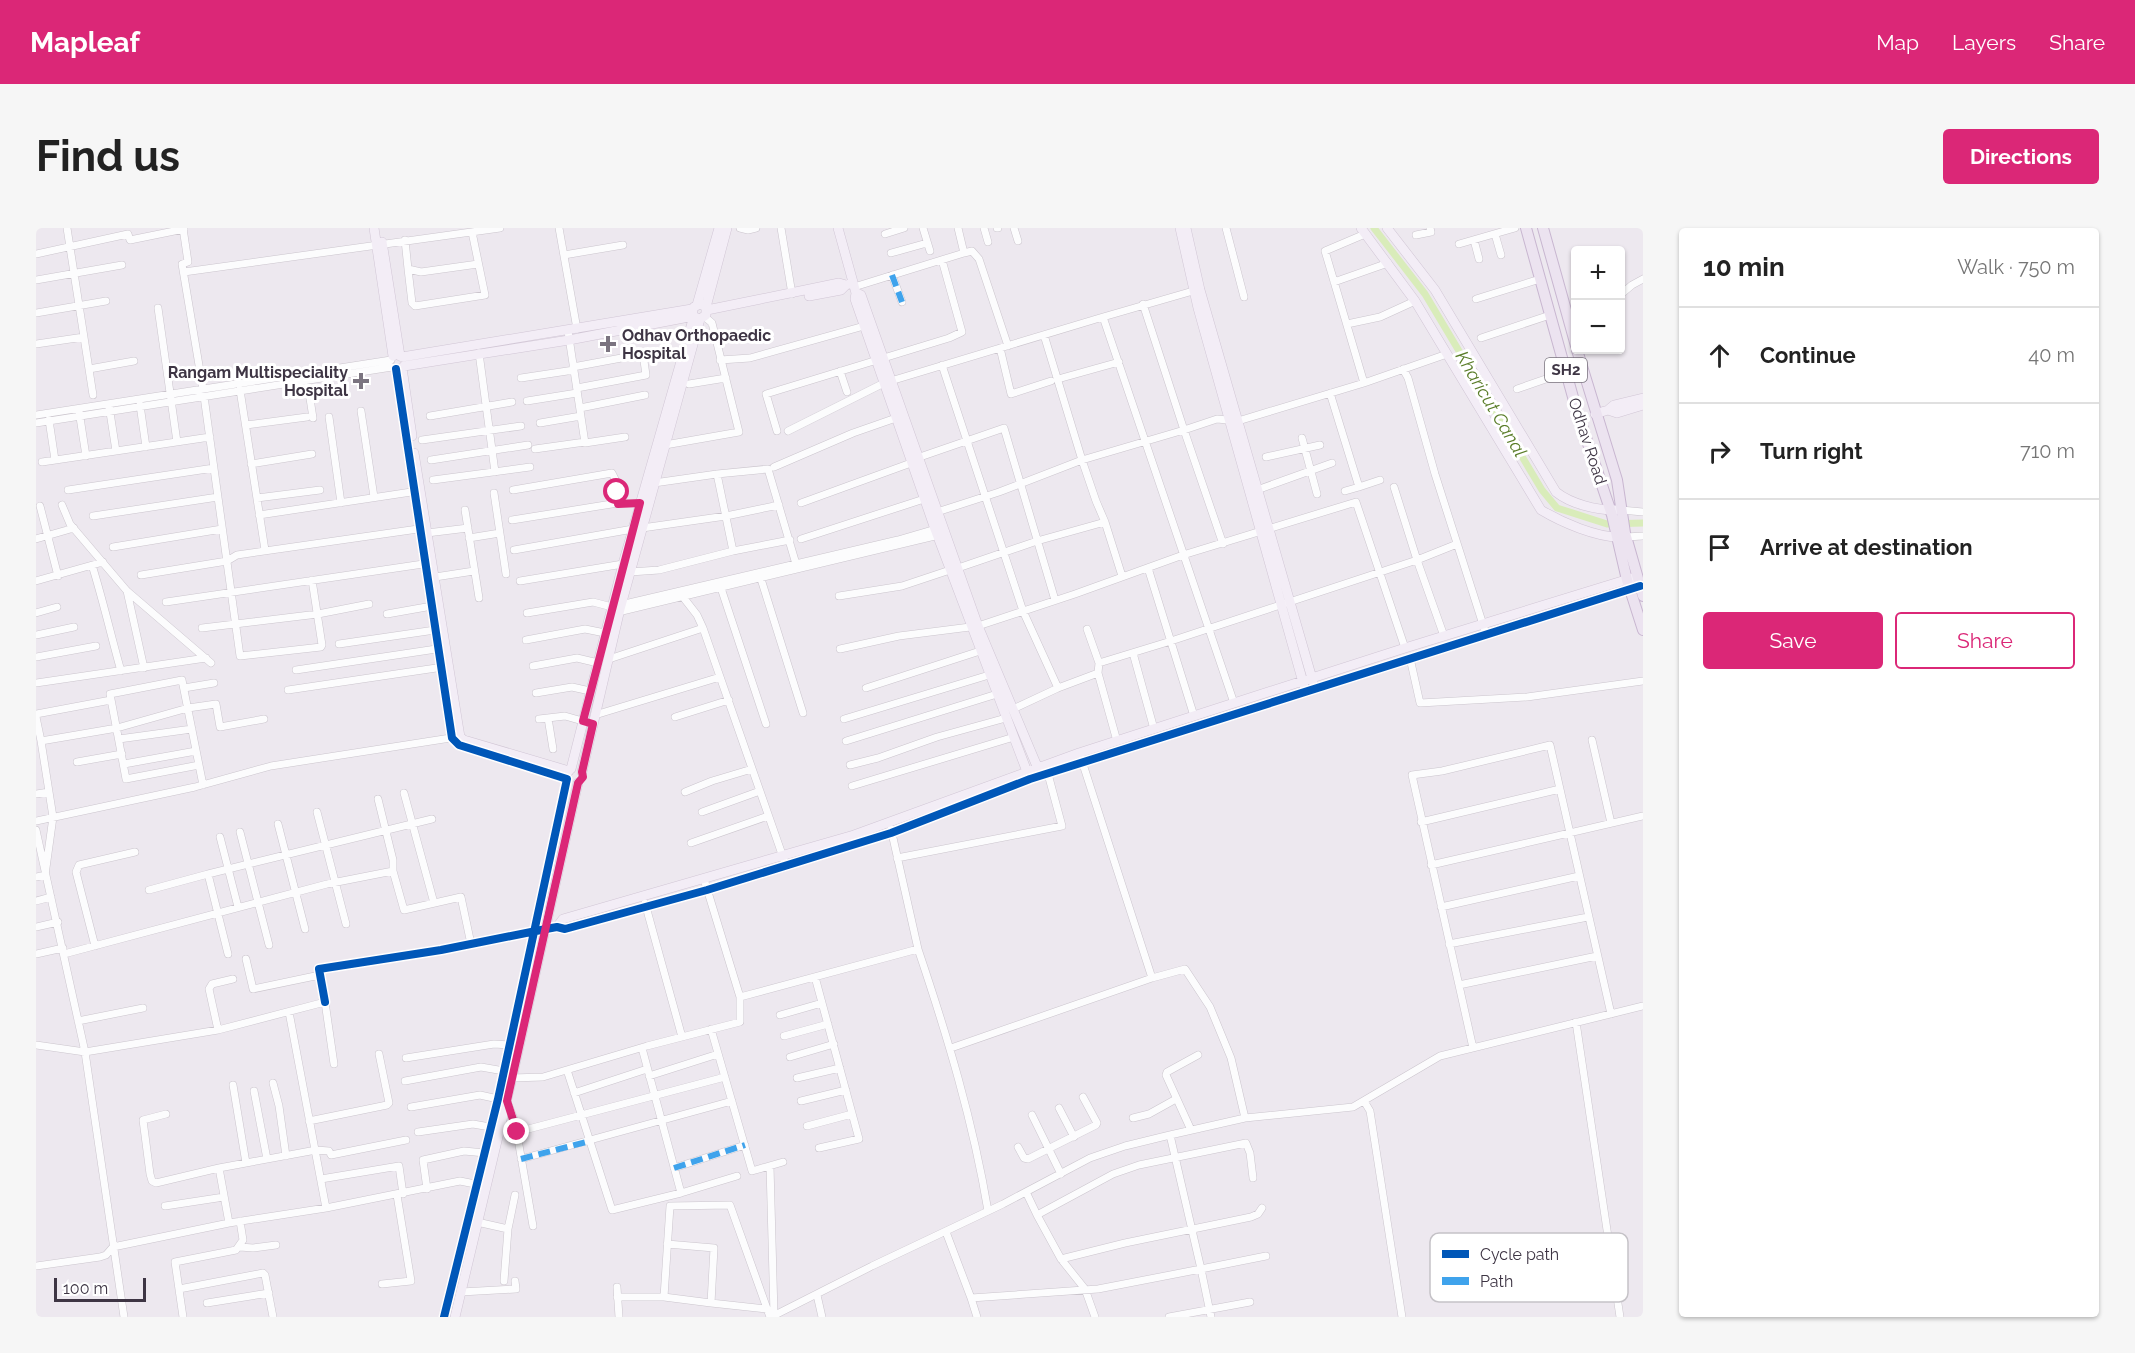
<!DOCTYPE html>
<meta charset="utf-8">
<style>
:root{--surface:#fff;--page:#f6f6f6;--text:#222;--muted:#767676;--line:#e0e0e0;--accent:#db2777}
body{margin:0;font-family:Raleway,sans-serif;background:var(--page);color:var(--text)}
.controls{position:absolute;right:18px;top:18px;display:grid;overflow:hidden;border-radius:6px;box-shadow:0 2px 4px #0004}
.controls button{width:54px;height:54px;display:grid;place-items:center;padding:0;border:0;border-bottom:2px solid var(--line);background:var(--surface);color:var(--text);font:30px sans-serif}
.scale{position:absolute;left:18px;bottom:15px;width:92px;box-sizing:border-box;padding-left:6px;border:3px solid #3e3544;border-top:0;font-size:16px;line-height:21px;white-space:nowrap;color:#3e3544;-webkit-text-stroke:4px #fff;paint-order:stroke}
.stop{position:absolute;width:18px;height:18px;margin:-14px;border:4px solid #db2777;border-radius:50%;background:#fff}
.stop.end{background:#db2777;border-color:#fff;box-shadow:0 2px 6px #0008}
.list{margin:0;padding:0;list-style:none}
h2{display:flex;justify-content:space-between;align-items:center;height:78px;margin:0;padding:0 24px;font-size:26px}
h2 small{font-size:20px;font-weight:400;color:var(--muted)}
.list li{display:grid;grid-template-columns:39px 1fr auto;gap:18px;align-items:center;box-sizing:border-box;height:96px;padding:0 24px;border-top:2px solid var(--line)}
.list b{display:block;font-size:22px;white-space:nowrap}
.list em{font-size:20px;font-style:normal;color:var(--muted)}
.actions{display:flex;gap:12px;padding:18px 24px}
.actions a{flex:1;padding:14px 0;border:2px solid var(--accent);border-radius:6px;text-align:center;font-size:21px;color:var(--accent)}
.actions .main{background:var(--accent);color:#fff}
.icon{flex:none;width:33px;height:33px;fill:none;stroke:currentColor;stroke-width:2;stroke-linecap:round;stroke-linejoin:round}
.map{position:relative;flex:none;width:1607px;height:1089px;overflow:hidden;border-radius:6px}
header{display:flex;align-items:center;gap:36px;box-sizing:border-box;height:84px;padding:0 30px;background:var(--accent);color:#fff}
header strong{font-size:28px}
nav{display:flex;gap:33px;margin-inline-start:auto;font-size:21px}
.intro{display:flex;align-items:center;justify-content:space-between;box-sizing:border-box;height:144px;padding:0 36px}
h1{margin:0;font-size:42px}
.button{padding:15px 27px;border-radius:6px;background:var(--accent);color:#fff;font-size:21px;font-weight:700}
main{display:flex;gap:36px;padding:0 36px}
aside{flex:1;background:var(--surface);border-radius:6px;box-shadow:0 2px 4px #0004}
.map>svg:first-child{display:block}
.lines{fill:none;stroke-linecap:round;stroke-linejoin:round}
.canal{stroke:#d9ecba;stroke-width:7}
.street-casing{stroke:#cbc5cd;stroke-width:8}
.secondary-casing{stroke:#d1c6d5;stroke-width:10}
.primary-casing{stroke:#c8b6d0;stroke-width:12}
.street{stroke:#fcfcfd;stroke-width:7}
.secondary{stroke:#f3edf6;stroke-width:9}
.primary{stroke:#ece3f0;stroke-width:10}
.quiet{stroke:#3fa3ec;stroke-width:6;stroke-dasharray:12 6;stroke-linecap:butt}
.cycleway-casing{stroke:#fff;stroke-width:11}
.cycleway{stroke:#0057b8;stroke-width:8}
.route{stroke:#db2777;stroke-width:8}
.poi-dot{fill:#7b7480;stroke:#fff;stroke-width:2}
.labels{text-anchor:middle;stroke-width:6;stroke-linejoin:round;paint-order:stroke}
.shield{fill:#fff;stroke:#78727c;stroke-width:1.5}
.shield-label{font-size:15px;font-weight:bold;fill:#3e3544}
.poi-label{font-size:16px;font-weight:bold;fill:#3e3544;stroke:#fff;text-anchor:start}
.street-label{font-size:16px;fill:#3e3544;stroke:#fff}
.water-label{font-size:18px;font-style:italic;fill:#5a7d29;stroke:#fff}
.key{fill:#fff;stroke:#c5c2c7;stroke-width:1.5}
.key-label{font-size:16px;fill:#3e3544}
</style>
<header>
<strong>Mapleaf</strong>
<nav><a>Map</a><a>Layers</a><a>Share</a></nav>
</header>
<div class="intro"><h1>Find us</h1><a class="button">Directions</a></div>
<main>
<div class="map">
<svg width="1607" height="1089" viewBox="0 0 1607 1089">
<rect width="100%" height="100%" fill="#ede8ef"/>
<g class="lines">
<path class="canal" d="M 1338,0 L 1389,66 L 1506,262 L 1521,280 L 1571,296 L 1607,295"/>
<g class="street-casing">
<path id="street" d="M 31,0 L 57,167
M 147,0 L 152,34 L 146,36 L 167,161 L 204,428 L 285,419 L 286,417 L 276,352
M 523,0 L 541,101
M 704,0 L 712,2 L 720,0
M 745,0 L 756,66
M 887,0 L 894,23
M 948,0 L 952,14
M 961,0 L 962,0
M 978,0 L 982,13
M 1190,0 L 1208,69
M 849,6 L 868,0
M 1459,6 L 1465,27
M 1380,7 L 1395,4 L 1394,0
M 369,12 L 372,41 L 385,44 L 442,36
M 1438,12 L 1443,31
M 1423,16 L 1479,0
M 855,25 L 891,15
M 928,25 L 936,23 L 943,31 L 972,118
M 0,26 L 92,6 L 94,12 L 148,1
M 528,27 L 587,17
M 372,41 L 376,75 L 379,78 L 449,67 L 436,4
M 148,44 L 464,0
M 856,47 L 866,74
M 0,52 L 86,37
M 1298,54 L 1352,35
M 818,59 L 928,25 L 922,0
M 1157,63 L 1067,89 L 1198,475
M 1584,67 L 1596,57 L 1607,51
M 1440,71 L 1504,51
M 1107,76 L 1148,202 L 1181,191 L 1202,193 L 1328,155 L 1411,126
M 122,80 L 141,214
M 0,85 L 70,73
M 1311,96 L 1344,89 L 1379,73
M 532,103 L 549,215 L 589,209
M 1008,107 L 1046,232 L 1060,273 L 1069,294 L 1086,348
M 1445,110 L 1514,87
M 0,116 L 48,109
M 964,120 L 975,166 L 1015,153
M 443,125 L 459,244
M 684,132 L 714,130 L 828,98
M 906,137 L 987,383 L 1022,460
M 537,139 L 607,126 L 610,147 L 541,160
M 53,141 L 98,133
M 1367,141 L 1372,150 L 1399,246 L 1450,406
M 804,143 L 811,164
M 485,150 L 538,142
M 271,151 L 277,190
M 1022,151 L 1083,134
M 1328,155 L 1289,23 L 1329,6
M 653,156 L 690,150
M 1481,161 L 1530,144
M 204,162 L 229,322
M 1294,165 L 1323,259 L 1309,263
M 491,173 L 541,165
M 104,177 L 110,219
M 73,178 L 80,223
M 544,180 L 609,167
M 43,183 L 50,228
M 325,183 L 338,269
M 0,187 L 355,132
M 394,188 L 476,174
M 293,189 L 305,275
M 13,192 L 19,232
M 0,195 L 356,139
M 504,195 L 545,188
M 210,197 L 271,189
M 741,203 L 730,166 L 913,110 L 926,104 L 906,32
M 752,203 L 848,155 L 1067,89
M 1266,210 L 1281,266
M 386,212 L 485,198
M 629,217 L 703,204 L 676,95 L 669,89
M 499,221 L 549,214
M 1230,229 L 1284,217
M 881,230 L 968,200 L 1019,372
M 395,232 L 492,217
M 6,234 L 174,209
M 215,236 L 276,226
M 738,239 L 817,205 L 860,190
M 681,246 L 697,323 L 754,312
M 397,252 L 494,239
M 618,255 L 681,246 L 732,241 L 760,336
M 1323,259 L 1344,252
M 32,262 L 178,240
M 477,262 L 576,245 L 580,253 L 582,275
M 1221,262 L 1296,235
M 458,265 L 470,346
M 221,270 L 284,262
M 765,275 L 875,235
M 26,277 L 34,296 L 91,363 L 175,435
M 4,278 L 22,348
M 429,282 L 443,370
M 1585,282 L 1607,284
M 901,284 L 963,264 L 1046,232 L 1148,202 L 1187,316
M 223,287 L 382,263
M 57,288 L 182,269
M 476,292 L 582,275 L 604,275
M 606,300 L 690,288 L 743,277
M 391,305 L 432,300
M 1590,309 L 1607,308
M 433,310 L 464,305
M 0,311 L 38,300
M 765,311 L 888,271
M 77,319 L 186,301
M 478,322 L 597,301
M 56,337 C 67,372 75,408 85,443
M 922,340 L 1001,313 L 1069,294
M 1112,340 L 1158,488
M 594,344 L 623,342 L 697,323
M 105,347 L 191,333 L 201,327 L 389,300
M 399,349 L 438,343
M 725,351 L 767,485
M 0,353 L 67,334
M 484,353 L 587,336
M 685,360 L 730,496
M 91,363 L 108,440
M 803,368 L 866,358 L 914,342
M 647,369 L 661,387 L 667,400 L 748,632
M 130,374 L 394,335
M 582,384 L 903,307
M 0,385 L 21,379
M 491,385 L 557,374 L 576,379 L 862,312 L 903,300
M 351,386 L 396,378
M 166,400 L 282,386 L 333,376
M 0,407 L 38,399
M 1408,408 L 1381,332 L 1421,316
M 490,412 L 549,401 L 569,405
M 303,416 L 399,402
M 804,421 L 863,408 L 942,398 L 1039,366 L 1147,327 L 1320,274 L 1369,420
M 1097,425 L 1118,501
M 0,429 L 60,418
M 1374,430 L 1384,475 L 1491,469 L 1607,453
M 573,431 L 667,400
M 1063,435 L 1135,413 L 1381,332 L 1358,259
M 497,438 L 541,430 L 562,435
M 260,442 L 407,420
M 1062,445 L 1081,513
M 0,455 L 170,430
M 148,460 L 178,455
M 830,460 L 944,423
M 252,462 L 407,439
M 500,465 L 536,459 L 554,463
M 977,481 L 1022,460 L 1062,445 L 1063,435 L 1051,401
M 0,486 L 75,472
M 559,487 L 684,449
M 0,489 L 5,513 L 81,500 L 152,480 L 180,476 L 184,499 L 228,491
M 639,489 L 693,472
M 512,490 L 517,521
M 503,491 L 529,488 L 557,496
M 808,491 L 953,447
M 83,511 L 156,501
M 1556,512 L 1575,595
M 810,513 L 961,466
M 1045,530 L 1116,750 L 1149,741 L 1174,779 L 1195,830 L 1209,890
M 41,534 L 86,526
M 88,536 L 160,523
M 163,537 L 90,551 L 74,466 L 146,452 L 167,557
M 814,537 L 842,530 L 901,509 L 970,490
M 816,558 L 978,509
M 649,564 L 676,553 L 716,541
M 368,565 L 398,675
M 0,566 L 13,564
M 342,571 L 357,632 L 357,643
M 281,584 L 310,696
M 666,584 L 724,563
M 0,593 L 159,559 L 235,538 L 421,509
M 1385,594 L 1524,561
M 242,596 L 269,701
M 0,602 L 49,824 L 88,1089
M 204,604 L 233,717
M 184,609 L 202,679
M 655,615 L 732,588
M 861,630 L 1026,598 L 1012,546
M 1395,637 L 1607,588
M 172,646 L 396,591
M 0,649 L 9,647 L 17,589 L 5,513
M 668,651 L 704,769
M 113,662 L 172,646 L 192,726
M 0,673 L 15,669
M 609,675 L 646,809
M 1405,679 L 1543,648
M 0,699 L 22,694
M 1413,716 L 1552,689
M 59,718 L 40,644 L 43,637 L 99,624
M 882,721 C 911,807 937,893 952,983
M 0,726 L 27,720
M 28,726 L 291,656 L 357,643 L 368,682 L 425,669 L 435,716
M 210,731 L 217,761 L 284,747
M 779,749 L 823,911 L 783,920
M 1423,757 L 1561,728
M 289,774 L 283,741 L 405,722 L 499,704
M 253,784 L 290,980
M 744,787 L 786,775
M 42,793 L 107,780
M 1540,794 L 1584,1089
M 675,801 L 716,943 L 747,934
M 182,802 L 173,761 L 176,756 L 197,751
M 748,808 L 792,796
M 0,817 L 49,824 L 182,802 L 289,774 L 298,836
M 606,820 L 645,965
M 915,820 L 1116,750
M 1437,820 L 1376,547 L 1406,543 L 1514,517 L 1575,786
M 754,829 L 798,816
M 370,830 L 458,816 L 474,817
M 531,842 L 576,982 L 645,965 L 701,948
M 613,848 L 682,826
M 476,850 L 507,849 L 611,818 L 704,794 L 704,769 L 882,721 L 855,601
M 761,850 L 804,840
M 369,853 L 445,839 L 468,843
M 237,855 L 243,878 L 250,928
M 197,857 L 210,935
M 218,863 L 231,931
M 538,865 L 611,841
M 471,873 L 479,894 L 497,998
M 765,873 L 810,862
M 1328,873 L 1334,883 L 1366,1089
M 375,879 L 444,867 L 462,871
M 1023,880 L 1038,909
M 130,886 L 107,892 L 114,946 L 116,953 L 120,955 L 183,940
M 996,887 L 1025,946
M 1097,890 L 1113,886 L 1140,871
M 273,893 L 351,877 L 353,875 L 343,826
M 771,898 L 816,886
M 1155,902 L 1130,847 L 1131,844 L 1162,827
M 382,904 L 437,896 L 454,899
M 481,904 L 689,849
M 982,919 L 988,930 L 992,931 L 1060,897 L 1061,895 L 1047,869
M 485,931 L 696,873
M 734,938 L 738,1087
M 638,940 L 709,917
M 285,951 L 363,938 L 367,966
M 391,961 L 387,932 L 428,923 L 449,925
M 990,964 L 1001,987
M 129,978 L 188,969
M 441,994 L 472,1001 L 468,1053
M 193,995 L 183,940 L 280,922 L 293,923 L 295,927 L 370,912
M 472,1001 L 479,967
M 910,1004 L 935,1070
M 631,1016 L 678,1020 L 675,1075 L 628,1069 L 634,978 L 694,977 L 734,1089
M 204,1019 L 217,1020 L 240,1017
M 1025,1031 L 1089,1015 L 1215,989 L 1222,986 L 1226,980
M 0,1038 L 64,1029 L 70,1027 L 77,1019 L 193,995 L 290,980 L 424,953 L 444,957
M 346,1056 L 375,1053 L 361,967
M 581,1059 L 583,1089
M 143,1061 L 227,1045 L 229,1047 L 237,1089
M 425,1064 L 480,1061 L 479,1053
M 781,1067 L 786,1089
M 581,1069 L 628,1069
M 171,1075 L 233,1065
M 675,1075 L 731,1081
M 147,1089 L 139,1034 L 200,1022 L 207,1012 L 204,993
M 735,1089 L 836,1038 L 967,976 L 1054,930 L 1089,918 L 1134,907
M 941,1089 L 935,1070 L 1062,1061 L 1165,1041 L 1134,907 L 1209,890 L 1317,879 L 1404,828 L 1607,778
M 1059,1089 L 1049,1061 L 1025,1031 L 1001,987 L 1077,946 L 1103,937 L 1210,915 L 1214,925 L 1217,950
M 1133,1089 L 1214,1074
M 1175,1089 L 1165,1041 L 1230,1028"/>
</g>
<g class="secondary-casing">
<path id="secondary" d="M 338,0 L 357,128
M 802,0 L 820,65 L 819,71 L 899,301 L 993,549
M 1144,0 L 1162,80 L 1268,458
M 1150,0 L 1164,62 L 1277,454
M 1325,0 L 1379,73 L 1505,282 C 1525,294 1561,310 1585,309
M 1351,0 L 1399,62 L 1520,264 C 1535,276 1560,282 1579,282
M 346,14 L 364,128
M 820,65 L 825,67 L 942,398 L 1003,543
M 773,68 L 805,62 L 810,57
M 661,77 L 683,0
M 670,79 L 691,0
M 671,82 L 803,55 L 810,57 L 817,55
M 366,129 L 656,81
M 368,138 L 533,112 L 658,88 L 587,336 L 535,541
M 366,140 L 376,208
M 360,141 L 416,510 L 423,517 L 531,551 L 462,871 L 408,1089
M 1572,182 L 1581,185 L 1607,177
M 1559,186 L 1572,182 L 1578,177 L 1607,170
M 378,225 L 424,509 L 428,512 L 533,543
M 546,544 L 584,381 L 664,91 L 670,87 L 670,79 L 664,76 L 658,79 L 656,84 L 659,90 L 664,91
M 521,699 L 527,691 L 818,607 L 1043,525 L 1369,420 L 1596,350
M 499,704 L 521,699 L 529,701 L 671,662 L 855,605 L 994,551 L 1604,358
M 419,1089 L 476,850 L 542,555"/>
</g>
<g class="primary-casing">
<path id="primary" d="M 1490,0 L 1540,180 L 1576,287 L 1591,352 L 1607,402
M 1507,0 L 1540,118
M 1541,122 L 1581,252 L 1589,305 L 1607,368"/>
</g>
<use href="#street" class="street"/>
<use href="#secondary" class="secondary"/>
<use href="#primary" class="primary"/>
<path class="quiet" d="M 856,47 L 866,74
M 485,931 L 554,913
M 638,940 L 709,917"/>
<g class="cycleway-casing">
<path id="cycleway" d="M 360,141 L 416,510 L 423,517 L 531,551 L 462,871 L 408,1089
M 289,774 L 283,741 L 405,722 L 510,701 L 521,699 L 529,701 L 671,662 L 855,605 L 994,551 L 1604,358"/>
</g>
<use href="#cycleway" class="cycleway"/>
</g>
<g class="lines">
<path class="route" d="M 481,904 L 471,873 L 542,555 L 547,549 L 546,544 L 557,496 L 547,493 L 604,275 L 582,276 L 581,264"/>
</g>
<g class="poi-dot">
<path d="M569 107h6v6h6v6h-6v6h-6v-6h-6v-6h6z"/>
<path d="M322 144h6v6h6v6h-6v6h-6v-6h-6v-6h6z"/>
</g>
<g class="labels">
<rect class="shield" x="1509" y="130" width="42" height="24" rx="4.5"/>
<g class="shield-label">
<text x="1530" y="147">SH2</text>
</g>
<g class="poi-label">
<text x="586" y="113">Odhav Orthopaedic<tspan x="586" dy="18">Hospital</tspan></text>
<text x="312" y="150" text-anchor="end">Rangam Multispeciality<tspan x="312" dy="18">Hospital</tspan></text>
</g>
<g class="street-label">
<text transform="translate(1552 213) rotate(72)" y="6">Odhav Road</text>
</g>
<g class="water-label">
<text transform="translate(1455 176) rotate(59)" y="6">Kharicut Canal</text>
</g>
</g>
<rect x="1394" y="1005" width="198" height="69" rx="9" class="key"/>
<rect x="1406" y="1022" width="27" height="8" fill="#0057b8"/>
<rect x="1406" y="1049" width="27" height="8" fill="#3fa3ec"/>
<g class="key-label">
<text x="1444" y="1032">Cycle path</text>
<text x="1444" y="1059">Path</text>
</g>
</svg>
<div class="controls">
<button>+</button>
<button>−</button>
</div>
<div class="scale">100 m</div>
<div class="stop" style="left:581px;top:264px"></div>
<div class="stop end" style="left:481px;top:904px"></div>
</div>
<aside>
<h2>10 min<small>Walk · 750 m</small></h2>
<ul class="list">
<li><svg class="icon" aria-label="ahead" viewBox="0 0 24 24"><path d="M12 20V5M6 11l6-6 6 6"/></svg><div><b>Continue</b></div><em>40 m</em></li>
<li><svg class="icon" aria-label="right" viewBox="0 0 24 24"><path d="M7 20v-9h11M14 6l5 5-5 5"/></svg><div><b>Turn right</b></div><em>710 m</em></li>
<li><svg class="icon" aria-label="arrive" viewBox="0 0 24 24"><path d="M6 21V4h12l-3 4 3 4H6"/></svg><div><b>Arrive at destination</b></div></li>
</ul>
<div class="actions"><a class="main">Save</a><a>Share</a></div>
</aside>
</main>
